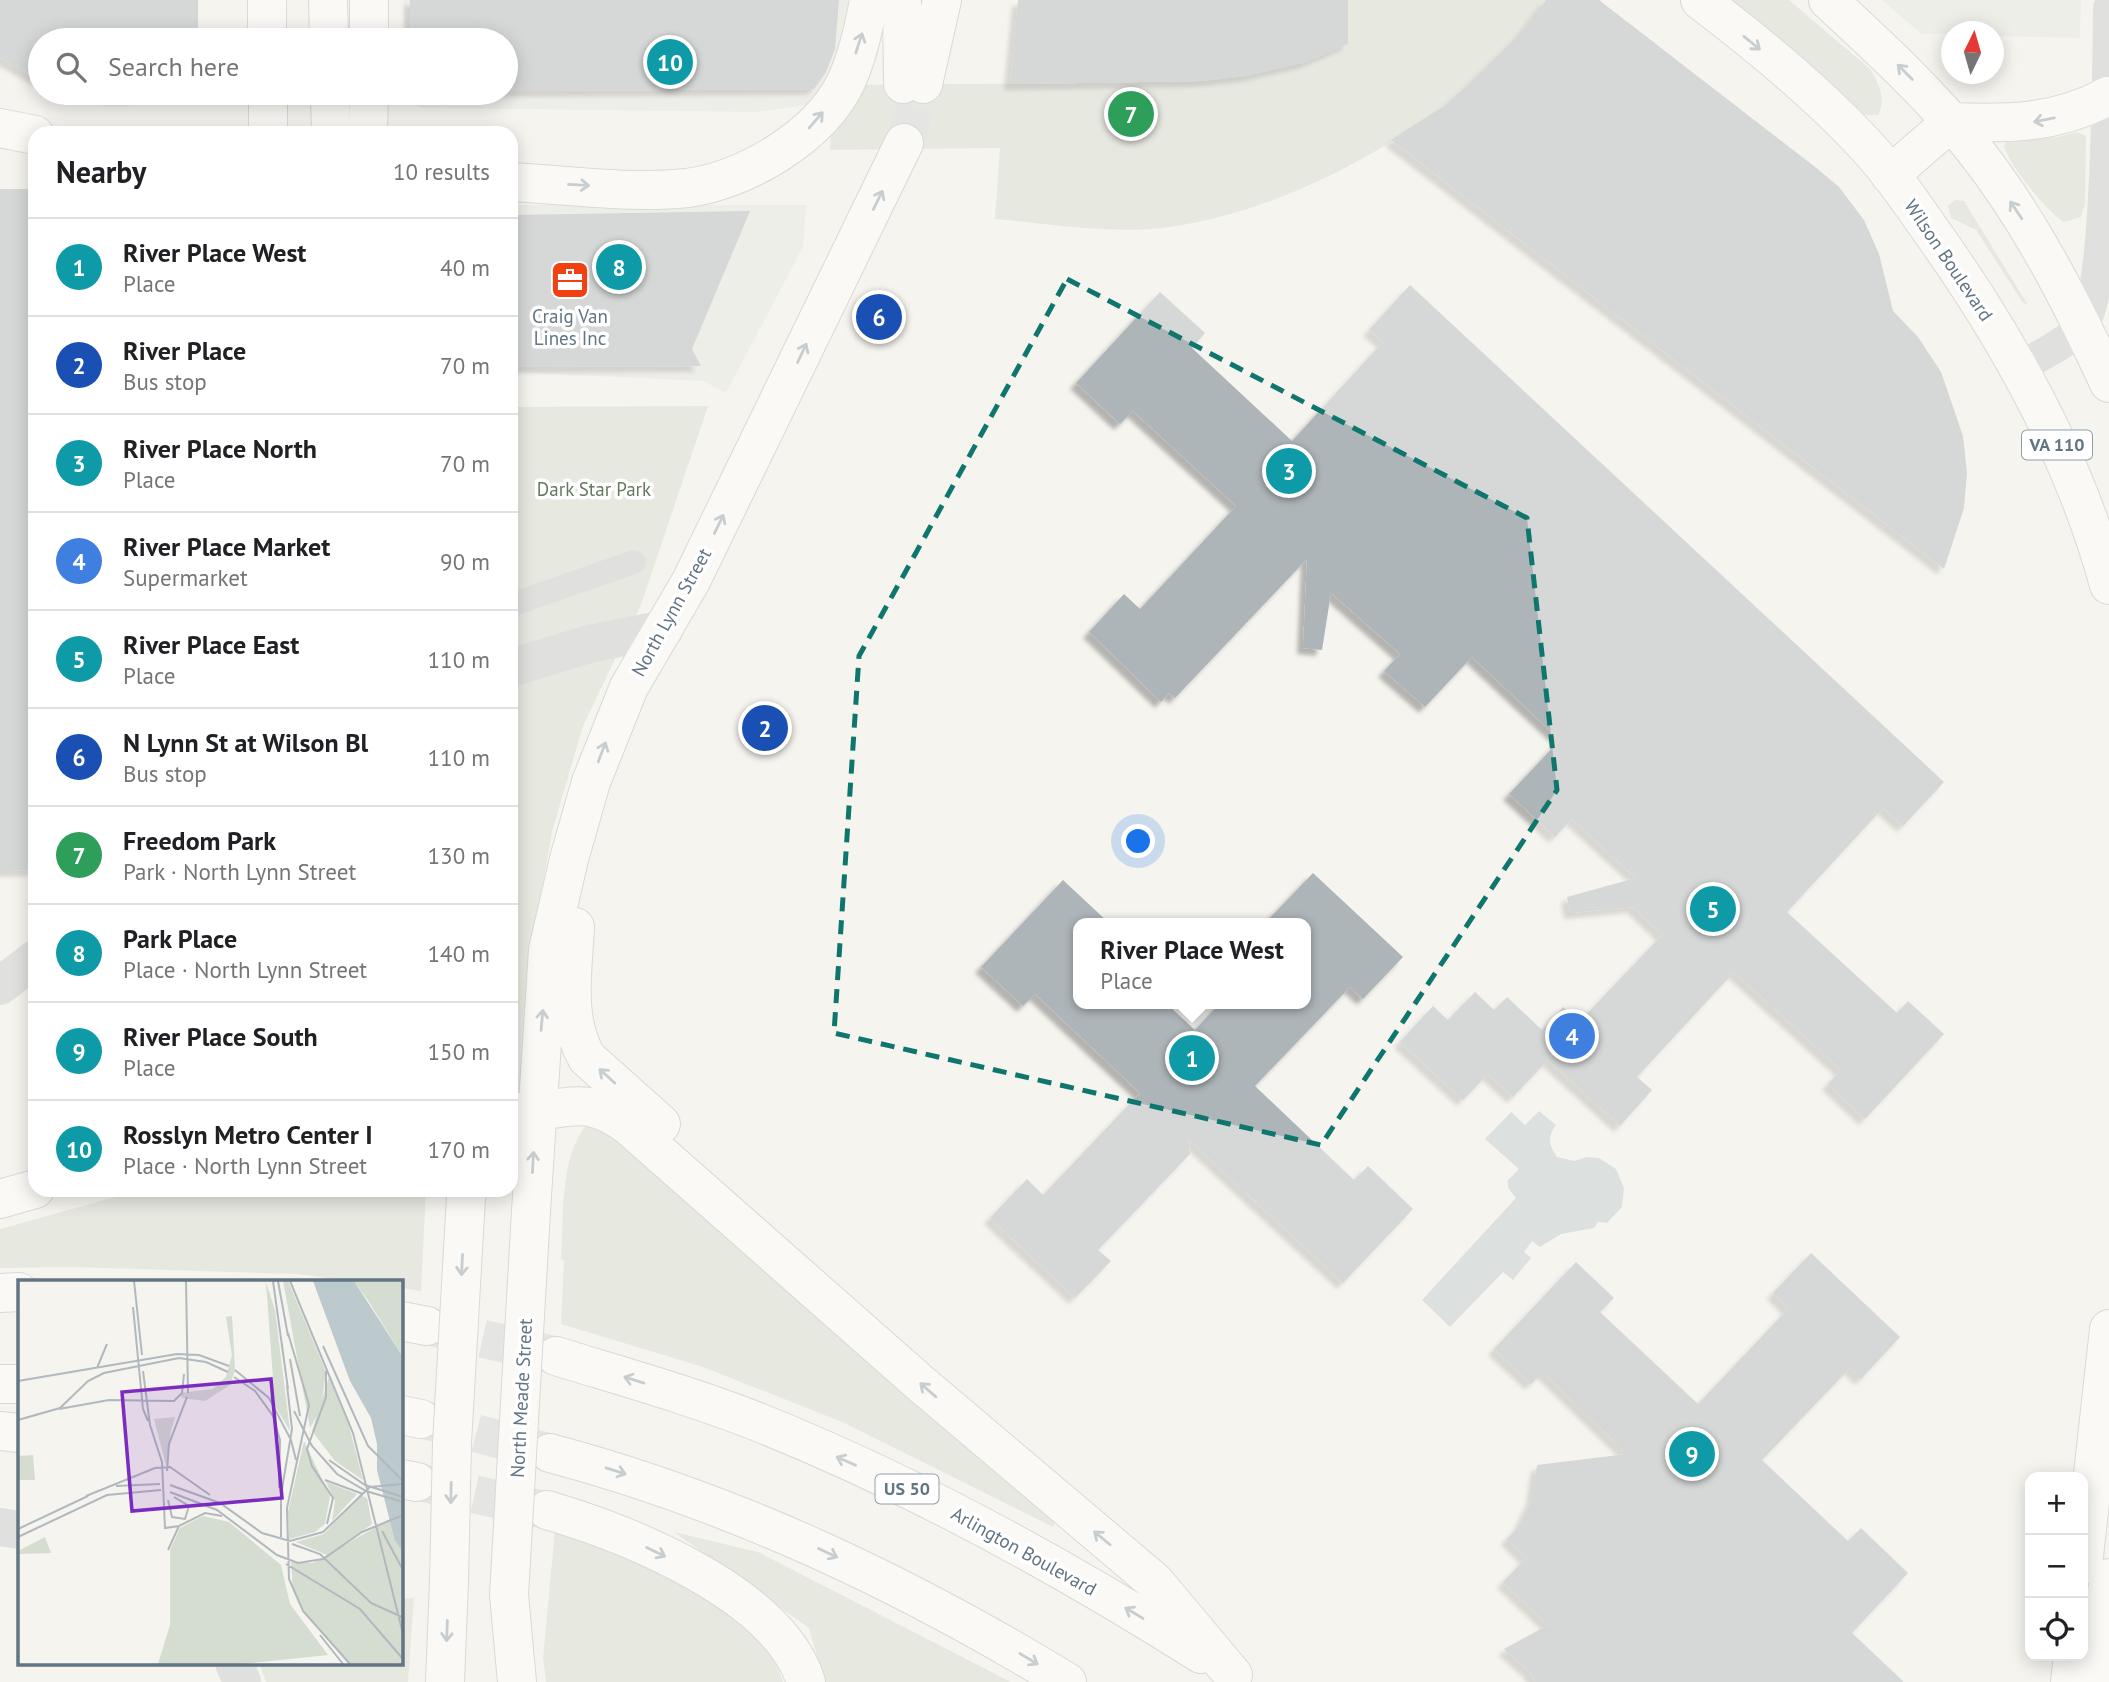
<!DOCTYPE html>
<meta charset="utf-8">
<style>
:root{--surface:#fff;--page:#f2f2f2;--text:#202124;--muted:#757577;--line:#e0e0e0;--accent:#1a73e8}
body{margin:0;font-family:"PT Sans",sans-serif;background:var(--page);color:var(--text)}
.controls{position:absolute;right:21px;bottom:21px;display:grid;overflow:hidden;border-radius:14px;box-shadow:0 4px 18px #0003}
.controls button{width:63px;height:63px;display:grid;place-items:center;padding:0;border:0;border-bottom:2px solid var(--line);background:var(--surface);color:var(--text);font:35px sans-serif}
.compass{position:absolute;left:1941px;top:21px;width:63px;height:63px;border-radius:50%;background:var(--surface);box-shadow:0 4px 18px #0003;rotate:5deg}
.you{position:absolute;left:1139px;top:842px;width:24px;height:24px;margin:-18px;border:5px solid #fff;border-radius:50%;background:#1a73e8;box-shadow:0 0 0 10px #1a73e833}
.badge{display:grid;place-items:center;width:46px;height:46px;border-radius:50%;background:var(--accent);color:#fff;font-size:23px;font-weight:700}
.pin{position:absolute;translate:-50% -50%;border:4px solid #fff;box-shadow:0 2px 7px #0006}
.popup{position:absolute;left:1073px;top:918px;width:238px;height:91px;box-sizing:border-box;display:grid;place-content:center;border-radius:14px;background:var(--surface);filter:drop-shadow(0 2px 5px #0005);font-size:23px;white-space:nowrap;color:var(--muted)}
.popup b{font-size:26px;color:var(--text)}
.popup::after{content:'';position:absolute;left:50%;top:100%;margin-left:-14px;border:14px solid transparent;border-top-color:var(--surface)}
.list{margin:0;padding:0;list-style:none}
h2{display:flex;justify-content:space-between;align-items:center;height:91px;margin:0;padding:0 28px;font-size:30px}
h2 small{font-size:23px;font-weight:400;color:var(--muted)}
.list li{display:grid;grid-template-columns:46px 1fr auto;gap:21px;align-items:center;box-sizing:border-box;height:98px;padding:0 28px;border-top:2px solid var(--line)}
.list b{display:block;font-size:26px;white-space:nowrap}
.list p{margin:0;font-size:23px;white-space:nowrap;color:var(--muted)}
.list em{font-size:23px;font-style:normal;color:var(--muted)}
.icon{flex:none;width:38px;height:38px;fill:none;stroke:currentColor;stroke-width:2;stroke-linecap:round;stroke-linejoin:round}
.map{position:relative;flex:none;width:2109px;height:1682px;overflow:hidden}
.search{position:absolute;background:var(--surface);box-shadow:0 4px 18px #0003;left:28px;top:28px;width:490px;height:77px;display:flex;align-items:center;gap:18px;box-sizing:border-box;padding:0 24px;border-radius:38px;color:var(--muted);font-size:26px}
.panel{position:absolute;background:var(--surface);box-shadow:0 4px 18px #0003;left:28px;top:126px;width:490px;height:1071px;border-radius:21px}
.map>svg:first-child{display:block}
.built{fill:#e5e6e3}
.green{fill:#d5dcd0}
.water{fill:#bcc9cd}
.building{fill:#adb5b9;filter:url(#shadow)}
.lines{fill:none;stroke-linecap:round;stroke-linejoin:round}
.trunk-tunnel{stroke:#d0d4d4;stroke-width:38;stroke-dasharray:38 19;stroke-linecap:butt}
.primary-casing{stroke:#b6babe;stroke-width:40}
.trunk-casing{stroke:#b5b9bc;stroke-width:40}
.motorway-casing{stroke:#b5b9bc;stroke-width:40}
.pedestrian{stroke:#c6c9cc;stroke-width:24}
.minor{stroke:#c6c9cc;stroke-width:32}
.tertiary{stroke:#c6c9cc;stroke-width:38}
.primary{stroke:#fff;stroke-width:38}
.trunk{stroke:#fff;stroke-width:38}
.motorway{stroke:#fff;stroke-width:38}
.trunk-bridge-casing{stroke:#b5b9bc;stroke-width:40;stroke-linecap:butt}
.trunk-bridge{stroke:#fff;stroke-width:38}
.oneway{stroke:#909ea8}
.marked{fill:none;stroke:#0f766e;stroke-width:5;stroke-dasharray:14 9;stroke-linejoin:round}
.labels{text-anchor:middle;stroke-width:7;stroke-linejoin:round;paint-order:stroke}
.shield{fill:#fff;stroke:#909ea8;stroke-width:2}
.shield-label{font-size:18px;font-weight:bold;fill:#617583}
.street-label{font-size:19px;fill:#617583;stroke:#fff}
.poi-label{font-size:19px;fill:#617583;stroke:#fff}
.park-label{font-size:19px;fill:#667a60;stroke:#fff}
.inset-road{fill:none;stroke:#b1b9be;stroke-width:2}
.view{fill:#7b2cbf;fill-opacity:0.15;stroke:#7b2cbf;stroke-width:3.5}
.inset-edge{fill:none;stroke:#617583;stroke-width:3.5}
</style>
<div class="map">
<svg width="2109" height="1682" viewBox="0 0 2109 1682">
<defs>
<filter id="shadow"><feDropShadow dx="-6" dy="6" stdDeviation="2" flood-color="#0004"/></filter>
</defs>
<rect width="100%" height="100%" fill="#f5f4ef"/>
<path class="built" d="M 403,0 L 853,0 L 833,85 L 814,104 L 757,112 L 421,108 L 407,99 L 407,93 L 506,93 L 506,40 L 405,40 Z
M 1882,0 L 2081,0 L 2080,38 L 1994,36 L 1994,32 L 1921,34 Z
M 41,93 L 218,93 L 218,96 L 176,97 L 124,107 L 86,105 Z
M 511,205 L 806,205 L 803,247 L 726,393 L 703,381 L 511,372 Z"/>
<path class="green" d="M 1348,0 L 1546,0 C 1474,111 1299,210 1170,227 C 1113,235 1052,224 995,219 L 1000,148 L 830,150 L 833,85 L 1088,83 L 1090,81 C 1190,81 1252,84 1348,44 Z
M 1729,0 L 1789,0 L 1870,69 C 1878,82 1887,100 1878,115 L 1865,115 L 1795,52 Z
M 2077,132 L 2086,136 L 2085,204 L 2081,217 L 2064,222 C 2048,214 2008,163 2004,146 L 2007,140 L 2057,137 Z
M 1955,200 L 1964,201 L 2028,305 L 2023,303 L 1976,230 L 1951,218 L 1948,206 Z
M 708,406 L 641,605 L 583,726 L 552,832 L 530,960 L 523,1091 L 511,1090 L 511,407 Z
M 586,1125 L 614,1137 L 1055,1523 L 1053,1527 L 842,1422 L 703,1367 L 561,1324 L 564,1261 L 561,1259 C 564,1217 559,1160 586,1125 Z
M 141,1190 L 426,1190 L 421,1291 L 401,1288 L 401,1281 L 351,1281 L 297,1274 L 71,1267 L 0,1268 L 0,1229 Z
M 555,1529 C 624,1556 760,1605 783,1682 L 546,1682 L 543,1658 Z
M 674,1532 L 758,1552 L 1011,1682 L 824,1682 L 809,1628 Z
M 414,1598 L 408,1682 L 266,1682 L 259,1663 L 401,1663 L 401,1599 Z"/>
<path class="water" d="M 1539,1111 L 1556,1125 C 1547,1137 1549,1145 1557,1157 L 1574,1161 L 1587,1157 L 1599,1158 L 1616,1169 L 1624,1188 L 1622,1207 L 1607,1223 L 1598,1222 L 1594,1228 L 1561,1234 L 1540,1247 L 1532,1241 L 1524,1252 L 1531,1258 L 1513,1280 L 1503,1272 L 1450,1327 L 1422,1300 L 1516,1198 L 1508,1188 L 1508,1180 L 1519,1169 L 1485,1139 L 1511,1112 L 1525,1125 Z"/>
<path class="building" d="M 0,0 L 198,0 L 198,40 L 40,40 L 40,80 L 0,57 Z
M 410,0 L 839,0 L 835,49 L 826,72 L 814,89 L 506,91 L 506,40 L 410,40 Z
M 1018,0 L 1348,0 L 1348,44 L 1306,62 L 1246,76 L 1201,81 L 1010,84 Z
M 1546,0 L 1599,0 L 1819,170 L 1839,187 L 1864,220 L 1879,254 L 1893,311 L 1918,337 L 1941,372 L 1963,436 L 1967,473 L 1964,508 L 1944,569 L 1391,140 L 1444,106 L 1470,83 L 1520,34 Z
M 0,189 L 35,189 L 35,870 L 0,871 Z
M 750,211 L 692,349 L 701,366 L 511,367 L 511,215 Z
M 1410,285 L 1944,782 L 1903,826 L 1883,808 L 1787,912 L 1897,1013 L 1908,1001 L 1944,1034 L 1865,1119 L 1828,1084 L 1841,1070 L 1734,972 L 1637,1077 L 1652,1090 L 1620,1126 L 1548,1060 L 1513,1097 L 1488,1074 L 1463,1100 L 1400,1042 L 1433,1006 L 1448,1020 L 1475,992 L 1494,1010 L 1507,997 L 1542,1030 L 1563,1007 L 1580,1021 L 1662,935 L 1633,907 L 1570,913 L 1567,897 L 1636,878 L 1572,819 L 1555,837 L 1509,794 L 1560,740 L 1472,657 L 1425,707 L 1384,671 L 1400,654 L 1331,593 L 1322,650 L 1303,648 L 1307,559 L 1175,698 L 1169,693 L 1161,702 L 1089,632 L 1124,594 L 1140,609 L 1236,506 L 1133,411 L 1120,424 L 1076,383 L 1160,292 L 1205,333 L 1192,348 L 1292,441 L 1383,342 L 1369,330 Z
M 1313,873 L 1403,957 L 1363,999 L 1350,987 L 1255,1086 L 1354,1180 L 1368,1166 L 1413,1209 L 1343,1283 L 1188,1139 L 1190,1154 L 1098,1250 L 1111,1261 L 1075,1298 L 990,1218 L 1027,1179 L 1043,1195 L 1140,1093 L 1035,994 L 1023,1006 L 981,967 L 1063,880 L 1109,923 L 1078,923 L 1078,1004 L 1167,1004 L 1195,1030 L 1219,1004 L 1306,1004 L 1306,923 L 1265,923 Z
M 1811,1253 L 1900,1337 L 1861,1379 L 1850,1368 L 1762,1460 L 1848,1541 L 1861,1528 L 1908,1573 L 1852,1633 L 1904,1682 L 1535,1682 L 1529,1671 L 1504,1649 L 1548,1625 L 1503,1582 L 1526,1558 L 1507,1539 L 1519,1526 L 1532,1499 L 1537,1465 L 1627,1454 L 1543,1372 L 1531,1384 L 1494,1349 L 1576,1262 L 1614,1298 L 1600,1312 L 1698,1404 L 1788,1309 L 1773,1293 Z"/>
<g class="lines">
<path class="trunk-tunnel" d="M 904,143 L 923,84
M 427,1326 L 554,1355
M 421,1419 L 548,1452
M 419,1482 L 545,1510"/>
<g class="primary-casing">
<path id="primary" d="M 369,0 L 369,40
M 1700,0 C 1754,41 1809,86 1856,135 C 1886,165 1910,201 1934,235 C 2010,342 2075,459 2109,585
M 1828,0 C 1879,47 1930,94 1973,148 C 2030,220 2071,301 2109,383
M 267,40 L 267,0
M 268,93 L 268,133
M 0,128 L 35,135
M 368,133 L 369,93
M 1890,175 L 1951,122 C 2008,124 2057,124 2108,96
M 511,182 C 568,185 630,194 687,188 C 745,181 820,136 846,82 C 858,56 864,28 869,0
M 2083,1565 L 2109,1329
M 2070,1682 L 2073,1656"/>
</g>
<g class="trunk-casing">
<path id="trunk" d="M 328,0 L 329,40
M 902,0 L 903,84
M 923,84 L 942,0
M 330,93 L 331,133
M 575,927 C 573,971 564,1018 587,1058 L 661,1124
M 514,1112 C 564,1114 582,1090 630,1127 L 919,1382 L 1155,1582 L 1233,1675
M 0,1199 L 35,1189
M 531,1211 L 548,950 L 569,859 L 591,782 L 629,687 L 691,581 L 904,143
M 0,1293 L 19,1292
M 401,1321 L 427,1326
M 556,1356 C 624,1377 692,1396 758,1422 C 913,1484 1060,1565 1201,1654
M 0,1384 L 19,1384
M 401,1415 L 421,1419
M 0,1431 L 19,1433
M 550,1453 C 734,1502 904,1583 1067,1682
M 401,1479 L 417,1482
M 547,1510 C 629,1534 779,1594 806,1682
M 509,1595 L 517,1682
M 445,1682 L 449,1581"/>
</g>
<g class="motorway-casing">
<path id="motorway" d="M 2092,1682 L 2109,1578"/>
</g>
<path class="pedestrian" d="M 511,605 L 634,562"/>
<path class="minor" d="M 2018,369 C 2038,356 2065,344 2081,328 C 2109,297 2108,61 2109,8"/>
<path class="tertiary" d="M 511,668 L 589,644 L 665,629
M 0,986 L 35,959
M 0,1527 L 19,1530
M 234,1663 L 242,1682"/>
<use href="#primary" class="primary"/>
<use href="#trunk" class="trunk"/>
<use href="#motorway" class="motorway"/>
<g class="trunk-bridge-casing">
<path id="trunk-bridge" d="M 449,1581 L 452,1443 L 466,1197
M 509,1595 L 531,1211"/>
</g>
<use href="#trunk-bridge" class="trunk-bridge"/>
</g>
<defs><path id="oneway-shaft" d="M-6 0H5M1.5-3L5.5 0L1.5 3" fill="none" stroke-width="1.6" stroke-linecap="round" stroke-linejoin="round" transform="scale(1.75)"/></defs>
<g class="oneway">
<use href="#oneway-shaft" transform="translate(859 43) rotate(-72)"/>
<use href="#oneway-shaft" transform="translate(1752 43) rotate(39)"/>
<use href="#oneway-shaft" transform="translate(1905 72) rotate(-135)"/>
<use href="#oneway-shaft" transform="translate(816 120) rotate(-49)"/>
<use href="#oneway-shaft" transform="translate(2044 120) rotate(169)"/>
<use href="#oneway-shaft" transform="translate(579 185) rotate(3)"/>
<use href="#oneway-shaft" transform="translate(878 200) rotate(-64)"/>
<use href="#oneway-shaft" transform="translate(2016 210) rotate(-124)"/>
<use href="#oneway-shaft" transform="translate(802 353) rotate(-65)"/>
<use href="#oneway-shaft" transform="translate(719 524) rotate(-64)"/>
<use href="#oneway-shaft" transform="translate(602 752) rotate(-69)"/>
<use href="#oneway-shaft" transform="translate(542 1020) rotate(-85)"/>
<use href="#oneway-shaft" transform="translate(607 1076) rotate(-138)"/>
<use href="#oneway-shaft" transform="translate(533 1162) rotate(-87)"/>
<use href="#oneway-shaft" transform="translate(462 1265) rotate(93)"/>
<use href="#oneway-shaft" transform="translate(634 1380) rotate(-163)"/>
<use href="#oneway-shaft" transform="translate(928 1390) rotate(-139)"/>
<use href="#oneway-shaft" transform="translate(846 1461) rotate(-156)"/>
<use href="#oneway-shaft" transform="translate(616 1471) rotate(17)"/>
<use href="#oneway-shaft" transform="translate(451 1493) rotate(91)"/>
<use href="#oneway-shaft" transform="translate(1102 1538) rotate(-140)"/>
<use href="#oneway-shaft" transform="translate(656 1552) rotate(26)"/>
<use href="#oneway-shaft" transform="translate(828 1553) rotate(25)"/>
<use href="#oneway-shaft" transform="translate(1134 1613) rotate(-149)"/>
<use href="#oneway-shaft" transform="translate(447 1631) rotate(92)"/>
<use href="#oneway-shaft" transform="translate(1029 1659) rotate(31)"/>
</g>
<path d="M0 0H2109V1682H0ZM 1067,279 L 1527,518 L 1557,790 L 1321,1145 L 834,1033 L 859,656 Z" fill="#f5f4ef" fill-opacity=".55" fill-rule="evenodd"/>
<path class="marked" d="M 1067,279 L 1527,518 L 1557,790 L 1321,1145 L 834,1033 L 859,656 Z"/>
<defs>
<g id="office-square" transform="scale(2.0125)"><rect x="-9" y="-9" width="18" height="18" rx="4" fill="#f14113" stroke="#fff"/><path d="M-6-3h4V-5.5h4V-3h4V5H-6ZM-1-4.5V-3h2v-1.5ZM-6 0V1H6V0Z" fill="#fff"/></g>
</defs>
<g fill-rule="evenodd">
<use href="#office-square" x="570" y="280"/>
</g>
<g class="labels">
<g class="shield">
<rect x="2022" y="430.5" width="70" height="29" rx="5"/>
<rect x="875.5" y="1474.5" width="63" height="29" rx="5"/>
</g>
<g class="shield-label">
<text x="2057" y="451">VA 110</text>
<text x="907" y="1495">US 50</text>
</g>
<g class="street-label">
<text transform="translate(1949 260) rotate(56)" y="7">Wilson Boulevard</text>
<text transform="translate(671 612) rotate(-61)" y="7">North Lynn Street</text>
<text transform="translate(521 1398) rotate(-87)" y="7">North Meade Street</text>
<text transform="translate(1024 1551) rotate(29)" y="7">Arlington Boulevard</text>
</g>
<g class="poi-label">
<text x="570" y="323">Craig Van<tspan x="570" dy="22">Lines Inc</tspan></text>
</g>
<g class="park-label">
<text x="594" y="496">Dark Star Park</text>
</g>
</g>
<g transform="translate(18 1280)">
<rect width="385" height="385" fill="#f5f4ef"/>
<path d="M 265,1 L 270,1 L 308,92 L 303,128 L 292,148 ZM 336,1 L 385,1 L 385,77 L 351,22 ZM 248,2 L 257,30 L 272,151 L 257,126 ZM 214,36 L 217,90 L 212,105 L 187,121 L 164,118 L 163,113 L 195,109 L 208,97 L 214,75 L 208,37 ZM 311,97 L 331,146 L 345,200 L 317,181 L 294,151 ZM 157,137 L 153,151 L 148,186 L 136,139 ZM 286,161 L 312,216 L 307,244 L 297,252 L 271,259 L 270,232 ZM 15,175 L 17,200 L 0,200 L 0,176 ZM 308,202 L 339,214 L 314,241 L 317,221 ZM 342,215 L 349,218 L 354,244 L 309,275 L 278,262 L 306,254 ZM 185,236 L 211,242 L 263,285 L 272,324 L 310,375 L 223,384 L 140,384 L 152,345 L 152,270 L 162,248 ZM 374,238 L 377,261 L 385,272 L 385,384 L 332,384 L 289,336 L 275,311 L 273,282 L 295,283 ZM 27,257 L 33,273 L 0,274 L 0,271 Z" fill="#d5dcd0"/>
<path d="M 295,1 L 336,1 L 385,77 L 385,272 L 377,261 L 359,190 L 359,164 L 353,138 L 332,101 Z" fill="#bcc9cd"/>
<path class="inset-road" d="M 116,1 L 124,75M 168,1 L 170,113M 255,1 L 270,109M 260,1 L 270,56M 272,1 L 335,153 L 385,354M 115,27 L 125,129 L 130,141M 270,53 L 291,125 L 269,228 L 271,299 L 285,331 L 332,384M 305,66 L 350,166 L 385,201M 272,79 L 282,136M 79,88 L 89,64M 217,90 L 251,118 L 273,160 L 278,180M 125,91 L 132,145 L 144,182 L 147,248 L 161,246 L 187,233 L 204,236M 308,91 L 308,117 L 289,169 L 294,186 L 315,218 L 309,244M 216,97 L 237,111 L 255,136 L 262,160 L 261,208M 0,101 L 159,74 L 181,75 L 211,86M 41,129 L 91,120 L 156,121 L 164,113 L 166,94M 276,131 L 294,166 L 319,194 L 348,211 L 385,222M 0,140 L 42,128 L 70,101 L 86,93 L 161,78 L 188,82 L 210,92M 311,180 L 347,205 L 385,217M 149,191 L 151,164 L 169,117M 307,200 L 345,214M 152,205 L 202,223 L 244,253 L 272,261 L 305,252 L 352,207 L 385,204M 98,206 L 142,204M 152,212 L 199,230 L 259,275 L 280,283 L 305,279 L 344,252 L 385,235M 68,216 L 137,188 L 152,187 L 192,215M 150,220 L 154,237 L 167,239 L 171,226 L 156,217M 0,249 L 70,216M 364,251 L 385,290M 0,257 L 89,215 L 143,210M 263,257 L 263,215 L 274,149 L 269,105M 274,264 L 302,274 L 353,323 L 384,337M 150,270 L 161,246M 268,284 L 342,329 L 385,379M 302,355 L 325,384"/>
<path class="view" d="M 253,99 L 264,218 L 114,231 L 104,112 Z"/>
<rect width="385" height="385" class="inset-edge"/>
</g>
</svg>
<div class="controls">
<button>+</button>
<button>−</button>
<button><svg class="icon" aria-label="locate" viewBox="0 0 24 24"><circle cx="12" cy="12" r="6"/><path d="M12 2v4M12 18v4M2 12h4M18 12h4"/></svg></button>
</div>
<svg class="compass" viewBox="-18 -18 36 36"><path d="M0-13l5 13h-10z" fill="#e53935"/><path d="M0 13l5-13h-10z" fill="#757577"/></svg>
<div class="you"></div>
<div class="pin badge" style="left:1192px;top:1058px;background:#0f9aa8">1</div>
<div class="popup"><b>River Place West</b>Place</div>
<div class="pin badge" style="left:765px;top:728px;background:#1a4fb4">2</div>
<div class="pin badge" style="left:1289px;top:471px;background:#0f9aa8">3</div>
<div class="pin badge" style="left:1572px;top:1036px;background:#3f7fe0">4</div>
<div class="pin badge" style="left:1713px;top:909px;background:#0f9aa8">5</div>
<div class="pin badge" style="left:879px;top:317px;background:#1a4fb4">6</div>
<div class="pin badge" style="left:1131px;top:114px;background:#2e9e5b">7</div>
<div class="pin badge" style="left:619px;top:267px;background:#0f9aa8">8</div>
<div class="pin badge" style="left:1692px;top:1454px;background:#0f9aa8">9</div>
<div class="pin badge" style="left:670px;top:62px;background:#0f9aa8">10</div>
<div class="search"><svg class="icon" aria-label="search" viewBox="0 0 24 24"><circle cx="10" cy="10" r="6"/><path d="M15 15l6 6"/></svg>Search here</div>
<section class="panel">
<h2>Nearby<small>10 results</small></h2>
<ul class="list">
<li><span class="badge" style="background:#0f9aa8">1</span><div><b>River Place West</b><p>Place</p></div><em>40 m</em></li>
<li><span class="badge" style="background:#1a4fb4">2</span><div><b>River Place</b><p>Bus stop</p></div><em>70 m</em></li>
<li><span class="badge" style="background:#0f9aa8">3</span><div><b>River Place North</b><p>Place</p></div><em>70 m</em></li>
<li><span class="badge" style="background:#3f7fe0">4</span><div><b>River Place Market</b><p>Supermarket</p></div><em>90 m</em></li>
<li><span class="badge" style="background:#0f9aa8">5</span><div><b>River Place East</b><p>Place</p></div><em>110 m</em></li>
<li><span class="badge" style="background:#1a4fb4">6</span><div><b>N Lynn St at Wilson Bl</b><p>Bus stop</p></div><em>110 m</em></li>
<li><span class="badge" style="background:#2e9e5b">7</span><div><b>Freedom Park</b><p>Park · North Lynn Street</p></div><em>130 m</em></li>
<li><span class="badge" style="background:#0f9aa8">8</span><div><b>Park Place</b><p>Place · North Lynn Street</p></div><em>140 m</em></li>
<li><span class="badge" style="background:#0f9aa8">9</span><div><b>River Place South</b><p>Place</p></div><em>150 m</em></li>
<li><span class="badge" style="background:#0f9aa8">10</span><div><b>Rosslyn Metro Center I</b><p>Place · North Lynn Street</p></div><em>170 m</em></li>
</ul>
</section>
</div>
